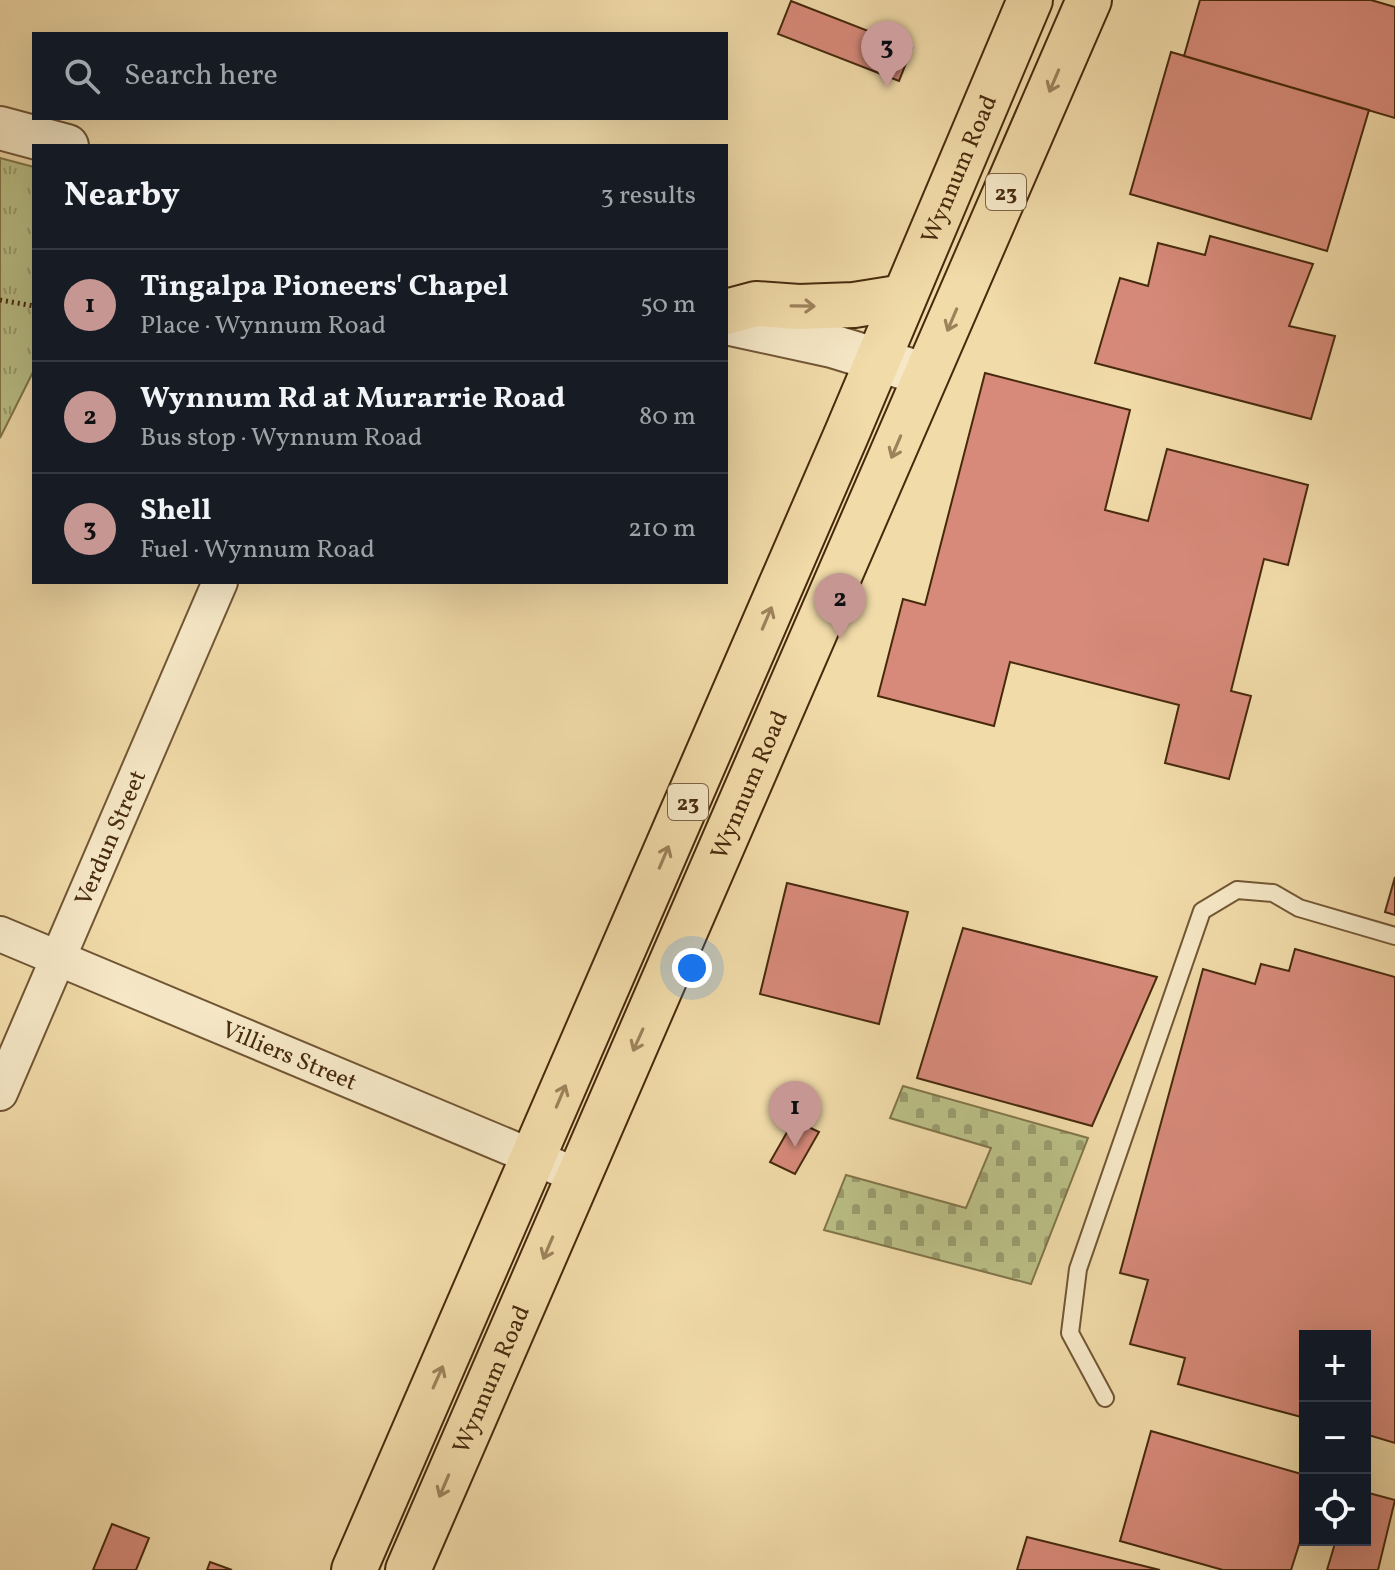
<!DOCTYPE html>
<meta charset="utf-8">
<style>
:root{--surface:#171b24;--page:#20242c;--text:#f1f3f6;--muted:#9ea1a6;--line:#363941;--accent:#c59692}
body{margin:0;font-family:Vollkorn,serif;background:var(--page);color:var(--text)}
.controls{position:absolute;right:24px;bottom:24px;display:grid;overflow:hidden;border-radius:0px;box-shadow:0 8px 32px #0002}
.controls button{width:72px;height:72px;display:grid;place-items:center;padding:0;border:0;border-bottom:2px solid var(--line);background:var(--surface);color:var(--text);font:40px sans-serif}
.you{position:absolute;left:692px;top:968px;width:28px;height:28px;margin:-20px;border:6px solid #fff;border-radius:50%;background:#1a73e8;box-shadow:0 0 0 12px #1a73e833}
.badge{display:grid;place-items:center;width:52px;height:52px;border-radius:50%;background:var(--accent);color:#111;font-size:26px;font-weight:700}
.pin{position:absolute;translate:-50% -66px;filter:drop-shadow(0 2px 4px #0008)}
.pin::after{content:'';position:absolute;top:42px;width:28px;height:24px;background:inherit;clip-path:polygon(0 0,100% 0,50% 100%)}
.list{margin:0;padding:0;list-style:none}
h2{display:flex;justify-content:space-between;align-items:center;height:104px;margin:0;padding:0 32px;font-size:34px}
h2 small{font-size:26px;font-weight:400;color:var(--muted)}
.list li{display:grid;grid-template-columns:52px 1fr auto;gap:24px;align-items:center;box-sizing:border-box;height:112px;padding:0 32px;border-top:2px solid var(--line)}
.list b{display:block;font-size:30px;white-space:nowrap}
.list p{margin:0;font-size:26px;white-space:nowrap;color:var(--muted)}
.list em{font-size:26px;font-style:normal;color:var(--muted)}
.icon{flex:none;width:44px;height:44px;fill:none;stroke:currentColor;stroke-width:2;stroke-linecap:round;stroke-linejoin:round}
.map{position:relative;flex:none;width:1395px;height:1570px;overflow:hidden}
.search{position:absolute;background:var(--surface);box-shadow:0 8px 32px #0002;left:32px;top:32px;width:696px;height:88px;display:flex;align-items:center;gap:20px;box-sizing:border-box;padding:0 28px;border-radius:0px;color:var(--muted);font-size:30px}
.panel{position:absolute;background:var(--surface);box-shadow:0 8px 32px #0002;left:32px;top:144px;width:696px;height:440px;border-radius:0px}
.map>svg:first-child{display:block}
.cemetery{fill:url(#cemetery-stones);stroke:#81754a;stroke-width:2}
.park{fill:url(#park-tufts);stroke:#81754a;stroke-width:2}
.building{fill:#d78a7a;stroke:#472a0d;stroke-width:2}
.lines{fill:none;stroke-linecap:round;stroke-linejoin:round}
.service-casing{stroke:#725634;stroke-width:20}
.minor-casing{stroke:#725634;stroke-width:38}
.tertiary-casing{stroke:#725634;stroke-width:46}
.primary-casing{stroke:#472a0d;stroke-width:48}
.path{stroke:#472a0d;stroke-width:5;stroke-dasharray:2 4;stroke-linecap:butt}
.service{stroke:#f6e8c7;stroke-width:16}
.minor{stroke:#f6e8c7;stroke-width:34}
.tertiary{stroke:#f6e8c7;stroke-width:42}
.primary{stroke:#f1dba9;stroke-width:44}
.oneway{stroke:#9c825b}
.labels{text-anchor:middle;stroke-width:8;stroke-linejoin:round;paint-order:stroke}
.shield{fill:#f6e8c7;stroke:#7c6345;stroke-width:2}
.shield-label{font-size:22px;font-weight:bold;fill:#472a0d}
.street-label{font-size:24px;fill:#472a0d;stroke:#f6e8c7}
</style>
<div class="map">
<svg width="1395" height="1570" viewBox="0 0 1395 1570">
<defs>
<pattern id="cemetery-stones" width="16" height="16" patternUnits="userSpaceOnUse" patternTransform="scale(2)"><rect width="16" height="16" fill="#bbc087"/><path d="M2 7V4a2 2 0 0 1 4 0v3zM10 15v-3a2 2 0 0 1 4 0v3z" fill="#9a9c6d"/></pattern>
<pattern id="park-tufts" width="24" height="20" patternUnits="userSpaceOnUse" patternTransform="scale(2)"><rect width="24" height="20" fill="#bbc087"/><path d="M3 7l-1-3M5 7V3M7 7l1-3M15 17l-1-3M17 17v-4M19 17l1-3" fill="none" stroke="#9a9c6d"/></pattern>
</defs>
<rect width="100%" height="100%" fill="#f1dba9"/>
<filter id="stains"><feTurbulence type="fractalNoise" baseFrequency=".0025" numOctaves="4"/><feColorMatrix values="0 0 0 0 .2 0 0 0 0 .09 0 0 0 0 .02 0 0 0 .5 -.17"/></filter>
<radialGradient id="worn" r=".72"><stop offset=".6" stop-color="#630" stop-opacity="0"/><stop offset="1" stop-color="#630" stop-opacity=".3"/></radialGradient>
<path class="cemetery" d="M 903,1086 L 1088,1138 L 1031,1284 L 824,1230 L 846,1175 L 966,1208 L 991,1148 L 890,1118 Z"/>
<path class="park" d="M 0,158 L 34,167 L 34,370 L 0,438 Z"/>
<path class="building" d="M 1200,0 L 1371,0 L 1395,7 L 1395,118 L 1184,56 Z
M 791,1 L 912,48 L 899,81 L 778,34 Z
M 1171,52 L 1369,110 L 1327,251 L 1130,194 Z
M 1210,236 L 1313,264 L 1289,326 L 1335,336 L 1311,419 L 1095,363 L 1120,278 L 1148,286 L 1158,243 L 1205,255 Z
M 985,373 L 1130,410 L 1105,510 L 1148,521 L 1167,449 L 1308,485 L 1288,565 L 1264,559 L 1231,691 L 1251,696 L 1229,779 L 1165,763 L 1179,705 L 1010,662 L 994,726 L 878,696 L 903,599 L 925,605 Z
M 1395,877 L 1395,915 L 1385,912 Z
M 787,883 L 908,912 L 879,1024 L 760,994 Z
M 963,928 L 1157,977 L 1092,1126 L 917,1078 Z
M 1295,949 L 1395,977 L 1395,1443 L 1365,1434 L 1365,1336 L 1305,1336 L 1305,1418 L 1178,1384 L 1185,1358 L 1130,1344 L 1148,1280 L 1120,1273 L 1203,969 L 1255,984 L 1261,964 L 1289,971 Z
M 794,1120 L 819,1132 L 795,1174 L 770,1162 Z
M 1151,1431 L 1305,1475 L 1305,1526 L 1291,1570 L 1223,1570 L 1120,1541 Z
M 1365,1492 L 1395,1500 L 1378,1570 L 1327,1570 L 1336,1540 L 1365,1540 Z
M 112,1524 L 149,1538 L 136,1570 L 93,1570 Z
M 1027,1537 L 1160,1570 L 1017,1570 Z
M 210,1562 L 232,1570 L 207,1570 Z"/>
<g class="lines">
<g class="service-casing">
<path id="service" d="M 1105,1398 L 1070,1333 L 1078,1269 L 1202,911 L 1237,890 L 1273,893 L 1299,908 L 1395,936"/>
</g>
<g class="minor-casing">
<g id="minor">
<path id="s1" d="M 0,934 L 578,1176"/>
<path id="s2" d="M 0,1093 L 220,582"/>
</g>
</g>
<g class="tertiary-casing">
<path id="tertiary" d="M 0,128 L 67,146
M 726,323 L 832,346 L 927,375"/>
</g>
<g class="primary-casing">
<g id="primary">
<path d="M 726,312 L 756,304 L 799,307 L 854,305 L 904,297"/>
<path id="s3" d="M 354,1570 L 847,433 L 1030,0"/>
<path id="s4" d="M 408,1570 L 1089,0"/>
</g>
</g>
<path class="path" d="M 0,300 L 34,306"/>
<use href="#service" class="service"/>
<use href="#minor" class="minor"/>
<use href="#tertiary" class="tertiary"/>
<use href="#primary" class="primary"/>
</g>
<defs><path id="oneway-shaft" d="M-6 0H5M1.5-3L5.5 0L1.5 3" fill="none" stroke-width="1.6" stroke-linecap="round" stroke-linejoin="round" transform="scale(2)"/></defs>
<g class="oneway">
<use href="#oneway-shaft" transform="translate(1054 81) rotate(113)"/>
<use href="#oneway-shaft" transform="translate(803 306) rotate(1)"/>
<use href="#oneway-shaft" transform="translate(952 320) rotate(113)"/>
<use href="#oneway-shaft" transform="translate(896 447) rotate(113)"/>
<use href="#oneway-shaft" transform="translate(767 618) rotate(-67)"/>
<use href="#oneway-shaft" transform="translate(664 857) rotate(-67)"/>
<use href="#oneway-shaft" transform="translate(638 1040) rotate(114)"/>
<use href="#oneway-shaft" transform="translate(561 1096) rotate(-67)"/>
<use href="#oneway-shaft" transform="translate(548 1248) rotate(113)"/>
<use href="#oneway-shaft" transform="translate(438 1377) rotate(-66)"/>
<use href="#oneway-shaft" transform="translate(444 1486) rotate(113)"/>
</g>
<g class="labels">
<g class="shield">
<rect x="986" y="174" width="40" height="36" rx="6"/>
<rect x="668" y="784" width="40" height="36" rx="6"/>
</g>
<g class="shield-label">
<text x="1006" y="200">23</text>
<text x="688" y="810">23</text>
</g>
<g class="street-label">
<text dy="8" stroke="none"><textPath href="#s3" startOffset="1526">Wynnum Road</textPath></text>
<text dy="8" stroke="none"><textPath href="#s4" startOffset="856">Wynnum Road</textPath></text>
<text dy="8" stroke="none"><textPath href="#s2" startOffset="278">Verdun Street</textPath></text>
<text dy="8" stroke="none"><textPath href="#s1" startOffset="314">Villiers Street</textPath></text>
<text dy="8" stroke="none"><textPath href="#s4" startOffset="208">Wynnum Road</textPath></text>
</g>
</g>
<rect width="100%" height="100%" filter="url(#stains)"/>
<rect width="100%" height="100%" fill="url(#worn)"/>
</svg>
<div class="controls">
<button>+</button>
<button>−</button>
<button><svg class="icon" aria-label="locate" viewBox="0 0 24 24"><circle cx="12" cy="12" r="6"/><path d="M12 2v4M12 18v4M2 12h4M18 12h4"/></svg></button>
</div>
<div class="you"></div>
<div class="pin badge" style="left:795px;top:1147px">1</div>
<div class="pin badge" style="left:840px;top:639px">2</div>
<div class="pin badge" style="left:887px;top:87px">3</div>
<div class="search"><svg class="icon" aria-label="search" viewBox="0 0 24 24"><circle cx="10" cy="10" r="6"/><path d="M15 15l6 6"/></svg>Search here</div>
<section class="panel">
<h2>Nearby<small>3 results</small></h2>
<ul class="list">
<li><span class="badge">1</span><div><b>Tingalpa Pioneers' Chapel</b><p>Place · Wynnum Road</p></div><em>50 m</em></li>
<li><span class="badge">2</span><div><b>Wynnum Rd at Murarrie Road</b><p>Bus stop · Wynnum Road</p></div><em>80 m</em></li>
<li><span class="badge">3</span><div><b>Shell</b><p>Fuel · Wynnum Road</p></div><em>210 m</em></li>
</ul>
</section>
</div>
